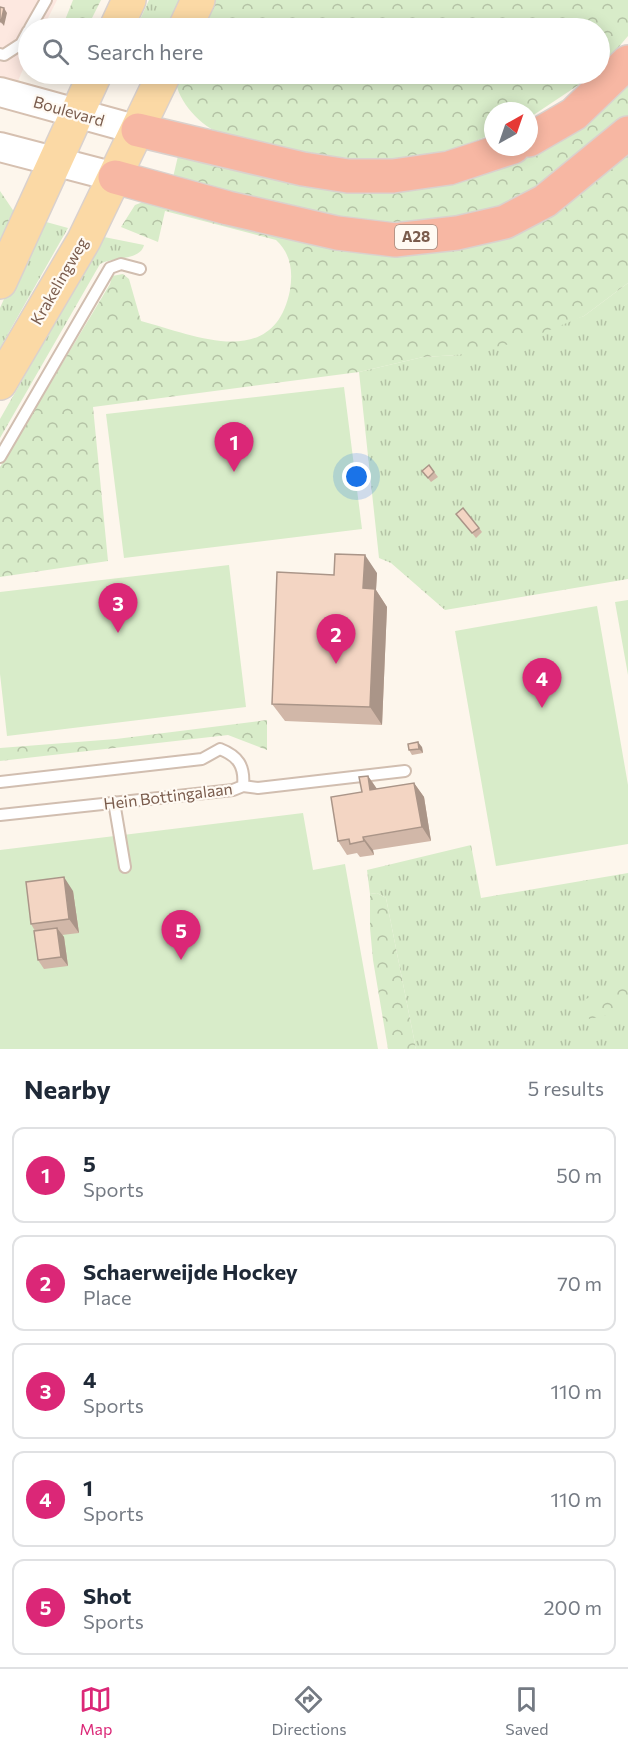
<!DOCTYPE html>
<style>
:root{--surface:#fff;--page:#f6f6f7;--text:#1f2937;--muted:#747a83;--line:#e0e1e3;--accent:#db2777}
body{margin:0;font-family:Commissioner,sans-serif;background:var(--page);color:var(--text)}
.compass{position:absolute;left:484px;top:102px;width:54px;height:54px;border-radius:50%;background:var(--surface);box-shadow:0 3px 15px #0003;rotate:40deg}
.you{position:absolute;left:357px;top:477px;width:21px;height:21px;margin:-15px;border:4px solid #fff;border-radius:50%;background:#1a73e8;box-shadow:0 0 0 9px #1a73e833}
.badge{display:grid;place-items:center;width:39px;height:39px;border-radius:50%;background:var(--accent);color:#fff;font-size:20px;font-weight:700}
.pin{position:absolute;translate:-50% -50px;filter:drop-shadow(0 2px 3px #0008)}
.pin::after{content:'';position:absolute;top:32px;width:21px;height:18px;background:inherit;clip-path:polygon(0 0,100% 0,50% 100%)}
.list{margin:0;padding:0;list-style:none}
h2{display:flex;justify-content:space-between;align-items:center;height:78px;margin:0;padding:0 24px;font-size:26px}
h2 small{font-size:20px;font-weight:400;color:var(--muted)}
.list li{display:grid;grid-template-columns:39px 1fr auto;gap:18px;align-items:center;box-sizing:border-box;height:96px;margin:0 12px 12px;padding:0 12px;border:2px solid var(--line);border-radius:12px}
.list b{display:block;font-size:22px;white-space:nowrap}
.list p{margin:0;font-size:20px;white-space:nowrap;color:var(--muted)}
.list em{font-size:20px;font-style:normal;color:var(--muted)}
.icon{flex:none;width:33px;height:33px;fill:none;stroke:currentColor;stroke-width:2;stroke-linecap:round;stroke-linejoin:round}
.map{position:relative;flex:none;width:628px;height:1049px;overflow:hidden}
.search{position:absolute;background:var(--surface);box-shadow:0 3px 15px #0003;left:18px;right:18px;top:18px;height:66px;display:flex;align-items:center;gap:15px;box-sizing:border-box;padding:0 21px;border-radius:33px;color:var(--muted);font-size:22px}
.sheet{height:618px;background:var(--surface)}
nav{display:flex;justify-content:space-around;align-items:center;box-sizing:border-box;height:84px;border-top:2px solid var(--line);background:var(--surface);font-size:16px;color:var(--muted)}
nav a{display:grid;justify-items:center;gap:3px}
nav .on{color:var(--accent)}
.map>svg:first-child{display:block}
.commercial{fill:#fde8e0}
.grass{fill:url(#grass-tufts)}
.forest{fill:url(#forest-crowns)}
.park{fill:#d8ecc9}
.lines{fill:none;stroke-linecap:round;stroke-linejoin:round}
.service-casing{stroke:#d1beb0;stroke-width:14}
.secondary-casing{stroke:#d6c0b0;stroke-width:32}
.primary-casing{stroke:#dad1cd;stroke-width:36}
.motorway-casing{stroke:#dad1cd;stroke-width:36}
.service{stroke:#fff;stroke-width:10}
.secondary{stroke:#fff;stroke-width:28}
.primary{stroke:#fbd9a5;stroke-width:33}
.motorway{stroke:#f7b7a3;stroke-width:33}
.wall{fill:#d1b7a8}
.shaded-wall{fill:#aa9588}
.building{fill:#f3d5c3;stroke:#aa9588;stroke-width:1.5}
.labels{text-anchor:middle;stroke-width:4.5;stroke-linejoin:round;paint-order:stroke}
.shield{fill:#fffaf3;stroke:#a28b7f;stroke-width:1.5}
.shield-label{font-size:15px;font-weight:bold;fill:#7a5c4d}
.street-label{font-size:16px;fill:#7a5c4d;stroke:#fffaf3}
</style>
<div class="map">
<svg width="628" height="1049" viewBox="0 0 628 1049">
<defs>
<pattern id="grass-tufts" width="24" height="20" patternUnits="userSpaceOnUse" patternTransform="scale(1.5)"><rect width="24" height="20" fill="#d8ecc9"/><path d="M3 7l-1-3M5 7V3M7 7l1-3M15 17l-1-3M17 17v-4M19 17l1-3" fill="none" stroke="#b4c2a5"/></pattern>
<pattern id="forest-crowns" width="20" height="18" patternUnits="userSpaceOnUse" patternTransform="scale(1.5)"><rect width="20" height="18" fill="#d8ecc9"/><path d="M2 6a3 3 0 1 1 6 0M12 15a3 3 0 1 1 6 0" fill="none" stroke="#b4c2a5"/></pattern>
</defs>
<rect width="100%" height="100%" fill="#fdf6ec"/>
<path class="commercial" d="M 0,0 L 57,0 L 43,28 L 28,28 L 28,58 L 17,83 L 0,78 Z"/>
<path class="grass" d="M 149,0 L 185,0 L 172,28 L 136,28 Z
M 39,220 L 68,228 L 0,348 L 0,308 Z
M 104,237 L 144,245 C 140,261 115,256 100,264 L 0,438 L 0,419 Z
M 628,283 L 628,579 L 445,610 L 391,563 L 379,558 L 359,372 L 423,357 L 458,355 L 584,316 Z
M 471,845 L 481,898 L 628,873 L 628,1049 L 416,1049 L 386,898 L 377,893 L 370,894 L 367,870 Z"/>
<path class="forest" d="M 73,0 L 101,0 L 87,28 L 35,28 L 43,19 L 63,25 Z
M 206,0 L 628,0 L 628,36 L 600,69 L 600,28 L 192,28 Z
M 628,66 L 628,121 L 589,154 L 503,211 L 401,228 L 171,186 L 178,156 L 334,191 L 395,184 L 464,168 Z
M 175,74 L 595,74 L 529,118 L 529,111 L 493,111 L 493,134 C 470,143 447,152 423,156 C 368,166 313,154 260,142 C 247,139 231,138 219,133 C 197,123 175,98 175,74 Z
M 628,155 L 628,283 L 584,316 L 520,342 L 458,355 L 423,357 L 359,372 L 93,407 L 108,561 L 0,577 L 0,467 L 110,284 L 112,276 L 123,274 L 129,279 L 141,321 C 194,335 274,372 290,290 C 293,271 291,254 276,240 L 165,211 L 158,242 L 121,227 L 135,205 L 148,200 L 338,243 L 563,204 Z
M 0,191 L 17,216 L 0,256 Z
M 267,720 L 267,750 L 228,735 L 0,761 L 0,748 L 116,739 Z
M 377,893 L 386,898 L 416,1049 L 388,1049 L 373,960 L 370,928 L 370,894 Z
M 628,971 L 628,1011 L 589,1019 L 585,999 L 607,993 L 618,973 Z"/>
<path class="park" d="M 344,387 L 362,529 L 124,558 L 106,414 Z
M 229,565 L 246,707 L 7,736 L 0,674 L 0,592 Z
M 628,600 L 628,675 L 615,602 Z
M 597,606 L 628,785 L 628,844 L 496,866 L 455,631 Z
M 303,813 L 313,870 L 345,864 L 378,1049 L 0,1049 L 0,850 Z"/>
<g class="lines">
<g class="service-casing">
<path id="service" d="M 30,28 L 46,0
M 0,54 L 4,55 L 21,44 L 28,31
M 0,457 L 110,268 L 121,264 L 140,269
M 0,782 L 202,759 L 220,749 C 238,756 245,766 243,786 L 233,790 L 0,815
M 243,786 L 258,788 L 405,771
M 114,802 L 125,867"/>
</g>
<g class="secondary-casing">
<path id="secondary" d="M 0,92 L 138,130
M 0,147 L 115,177"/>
</g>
<g class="primary-casing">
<path id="primary" d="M 116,28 L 129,0
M 185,28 L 198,0
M 0,282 L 95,74
M 0,383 L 84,240 L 164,74"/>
</g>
<g class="motorway-casing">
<path id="motorway" d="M 138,130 L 303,169 L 348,176 L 393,176 L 449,168 L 513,147
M 529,140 L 574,114 L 628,62
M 115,177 L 228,208 L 337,233 L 395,240 L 457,233 L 505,222 L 545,201 L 628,133"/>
</g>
<use href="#service" class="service"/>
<use href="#secondary" class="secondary"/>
<use href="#primary" class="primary"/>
<use href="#motorway" class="motorway"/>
</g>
<path class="wall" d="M 429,465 L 438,477 L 431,482 L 422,471 Z
M 460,518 L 479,528 L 482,532 L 476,538 Z
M 377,573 L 376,590 L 387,607 L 382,725 L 285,721 L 272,704 L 334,575 Z
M 422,747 L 423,753 L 412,755 L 409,750 Z
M 368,776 L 377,789 L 414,783 L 424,797 L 431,841 L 373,850 L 374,855 L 360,857 L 357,853 L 347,855 L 338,841 L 362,792 Z
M 73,891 L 79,933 L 62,935 L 64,937 L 68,966 L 44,969 L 38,960 L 35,931 L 31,924 Z"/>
<path class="shaded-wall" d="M 4,8 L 7,13 L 4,26 L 1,22 Z
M 365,555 L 377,573 L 376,590 L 387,607 L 382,725 L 370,707 L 363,588 Z
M 418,742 L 422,747 L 423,753 L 419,749 Z
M 368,776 L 377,789 L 370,790 Z
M 414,783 L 424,797 L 431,841 L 422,827 Z
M 363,837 L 373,850 L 374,855 L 364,841 Z
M 64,877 L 73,891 L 79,933 L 69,919 Z
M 57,928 L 64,937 L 68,966 L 61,957 Z"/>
<path class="building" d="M 0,7 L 4,8 L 1,22 L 0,21 Z
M 429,465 L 434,472 L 428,478 L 422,471 Z
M 463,508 L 479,528 L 472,533 L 456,514 Z
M 335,554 L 365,555 L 363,588 L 375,589 L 370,707 L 272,704 L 277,572 L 334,575 Z
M 418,742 L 419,749 L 409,750 L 408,744 Z
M 368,776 L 370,790 L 414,783 L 422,827 L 363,837 L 364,841 L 350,844 L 349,839 L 338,841 L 331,797 L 362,792 L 359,777 Z
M 64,877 L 69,919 L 31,924 L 26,882 Z
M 57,928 L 61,957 L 38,960 L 34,931 Z"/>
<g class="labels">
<rect class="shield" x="395" y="225" width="42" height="24" rx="4.5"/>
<g class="shield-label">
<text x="416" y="242">A28</text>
</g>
<g class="street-label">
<text transform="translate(69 111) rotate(16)" y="6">Boulevard</text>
<text transform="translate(59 281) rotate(-60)" y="6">Krakelingweg</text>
<text transform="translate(168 796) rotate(-7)" y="6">Hein Bottingalaan</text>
</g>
</g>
</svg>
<svg class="compass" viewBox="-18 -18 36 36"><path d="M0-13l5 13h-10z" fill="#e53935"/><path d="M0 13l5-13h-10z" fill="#747a83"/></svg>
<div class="you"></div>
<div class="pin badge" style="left:234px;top:472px">1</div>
<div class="pin badge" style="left:336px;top:664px">2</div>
<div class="pin badge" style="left:118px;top:633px">3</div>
<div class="pin badge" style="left:542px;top:708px">4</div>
<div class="pin badge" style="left:181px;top:960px">5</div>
<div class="search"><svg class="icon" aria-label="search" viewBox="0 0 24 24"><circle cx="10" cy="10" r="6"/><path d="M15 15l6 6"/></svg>Search here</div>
</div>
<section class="sheet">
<h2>Nearby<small>5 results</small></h2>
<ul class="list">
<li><span class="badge">1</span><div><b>5</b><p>Sports</p></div><em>50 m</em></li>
<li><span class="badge">2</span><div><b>Schaerweijde Hockey</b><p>Place</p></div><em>70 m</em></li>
<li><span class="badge">3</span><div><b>4</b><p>Sports</p></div><em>110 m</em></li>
<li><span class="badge">4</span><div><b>1</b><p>Sports</p></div><em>110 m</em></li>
<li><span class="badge">5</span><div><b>Shot</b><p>Sports</p></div><em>200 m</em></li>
</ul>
</section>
<nav>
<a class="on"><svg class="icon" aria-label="map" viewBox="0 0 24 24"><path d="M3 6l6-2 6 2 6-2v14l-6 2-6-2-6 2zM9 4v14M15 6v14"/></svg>Map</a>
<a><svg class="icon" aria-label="directions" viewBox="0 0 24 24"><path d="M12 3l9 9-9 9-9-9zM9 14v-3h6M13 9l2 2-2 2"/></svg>Directions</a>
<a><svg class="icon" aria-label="saved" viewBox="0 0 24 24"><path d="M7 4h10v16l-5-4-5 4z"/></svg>Saved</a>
</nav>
